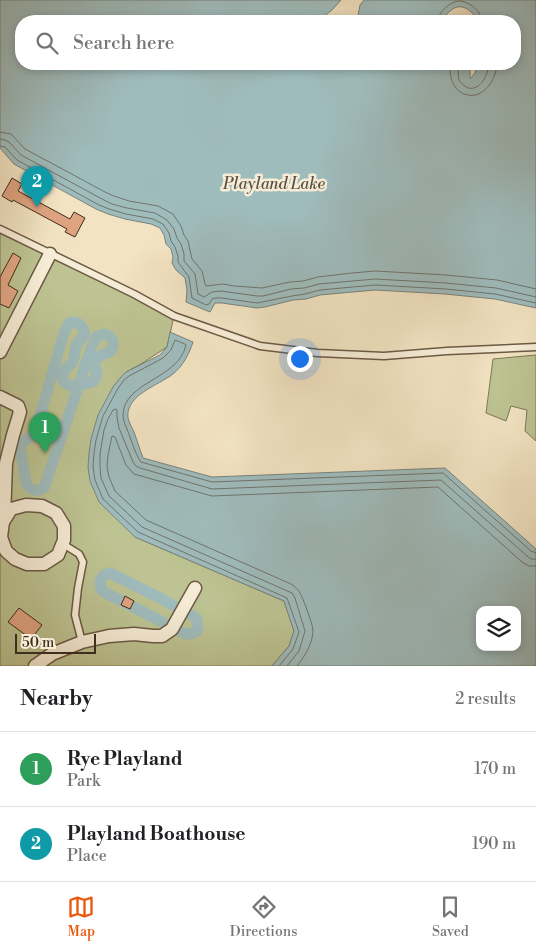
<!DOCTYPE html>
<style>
:root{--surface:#fff;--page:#f2f2f2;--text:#202124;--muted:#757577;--line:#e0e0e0;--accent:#ea580c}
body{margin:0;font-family:"Libre Bodoni",serif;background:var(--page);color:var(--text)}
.controls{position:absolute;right:15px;bottom:15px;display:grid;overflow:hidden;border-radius:10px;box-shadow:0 2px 8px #0003}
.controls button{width:45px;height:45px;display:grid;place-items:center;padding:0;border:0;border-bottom:1px solid var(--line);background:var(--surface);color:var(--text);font:25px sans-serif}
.scale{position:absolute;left:15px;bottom:12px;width:81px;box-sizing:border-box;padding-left:5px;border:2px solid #402d1d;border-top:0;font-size:14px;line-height:18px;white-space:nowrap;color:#402d1d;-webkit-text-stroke:4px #f7edd7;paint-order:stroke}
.you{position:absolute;left:299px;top:358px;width:18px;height:18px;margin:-12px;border:4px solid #fff;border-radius:50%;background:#1a73e8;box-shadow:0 0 0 8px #1a73e833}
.badge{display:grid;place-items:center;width:32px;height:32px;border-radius:50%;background:var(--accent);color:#fff;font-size:16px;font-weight:700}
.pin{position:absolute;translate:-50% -41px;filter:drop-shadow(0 1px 2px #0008)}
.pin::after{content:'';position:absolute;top:26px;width:18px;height:15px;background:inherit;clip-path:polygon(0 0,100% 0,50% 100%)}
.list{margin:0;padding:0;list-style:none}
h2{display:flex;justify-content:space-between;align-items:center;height:65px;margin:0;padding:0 20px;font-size:21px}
h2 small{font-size:16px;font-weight:400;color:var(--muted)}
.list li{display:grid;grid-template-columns:32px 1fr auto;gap:15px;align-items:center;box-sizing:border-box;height:75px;padding:0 20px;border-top:1px solid var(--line)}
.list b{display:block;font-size:19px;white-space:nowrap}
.list p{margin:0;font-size:16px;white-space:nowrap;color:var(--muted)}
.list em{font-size:16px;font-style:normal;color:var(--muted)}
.icon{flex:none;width:28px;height:28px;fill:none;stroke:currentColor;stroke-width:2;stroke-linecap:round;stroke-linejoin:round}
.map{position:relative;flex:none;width:536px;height:666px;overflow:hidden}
.search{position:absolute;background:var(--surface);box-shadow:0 2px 8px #0003;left:15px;right:15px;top:15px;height:55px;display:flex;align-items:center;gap:12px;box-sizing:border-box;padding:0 18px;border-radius:20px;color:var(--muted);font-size:19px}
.sheet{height:215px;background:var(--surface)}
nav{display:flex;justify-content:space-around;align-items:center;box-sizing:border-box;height:70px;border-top:1px solid var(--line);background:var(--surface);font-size:14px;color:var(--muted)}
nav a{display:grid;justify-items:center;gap:2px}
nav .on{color:var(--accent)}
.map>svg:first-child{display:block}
.green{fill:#bdc392;stroke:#7e7858}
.water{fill:#9fbcbd;stroke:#79837d;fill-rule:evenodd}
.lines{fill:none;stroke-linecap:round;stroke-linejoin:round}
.shore{stroke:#70746d;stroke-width:1}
.canal{stroke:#9fbcbd;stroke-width:11}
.building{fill:#dfa482;stroke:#402d1d}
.lane-casing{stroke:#6c5a46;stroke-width:9}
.street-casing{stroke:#6c5a46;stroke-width:15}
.lane{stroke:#f7edd7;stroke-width:6}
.street{stroke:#f7edd7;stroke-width:12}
.labels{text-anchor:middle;stroke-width:5;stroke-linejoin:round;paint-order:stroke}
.water-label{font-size:16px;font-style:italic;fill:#585145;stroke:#f7edd7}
</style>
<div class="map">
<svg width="536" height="666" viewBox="0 0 536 666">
<rect width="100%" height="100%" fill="#f2e3c2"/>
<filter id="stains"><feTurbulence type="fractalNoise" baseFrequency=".004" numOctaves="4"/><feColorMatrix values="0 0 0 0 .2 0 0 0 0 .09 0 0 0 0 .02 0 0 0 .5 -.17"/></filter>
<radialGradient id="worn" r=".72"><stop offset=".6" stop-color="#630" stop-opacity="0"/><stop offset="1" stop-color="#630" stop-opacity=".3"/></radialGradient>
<path class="green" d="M 0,227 L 174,316 L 167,347 L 141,364 L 126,372 L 113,387 L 135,537 L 284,601 L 294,631 L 289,646 L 272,666 L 0,666 Z
M 536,355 L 536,441 L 525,431 L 527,410 L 511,406 L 506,421 L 486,413 L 493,359 Z"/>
<path class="water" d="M 0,0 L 341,0 L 332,10 L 322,18 L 319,21 L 21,21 L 21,64 L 468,64 L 470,72 L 470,79 L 475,73 L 478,64 L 515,64 L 515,21 L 478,21 C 477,17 474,15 471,12 C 458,0 449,11 441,21 L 357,21 L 360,5 L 364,0 L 536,0 L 536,308 L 495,299 L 445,294 L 375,290 L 320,295 L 306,299 L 293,300 L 265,307 L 257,308 L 222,303 L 215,303 L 210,312 L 186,302 L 187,290 L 185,278 L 176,270 L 172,263 L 173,257 L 171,249 L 166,244 L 164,235 L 160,228 L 151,224 L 125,219 L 108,214 L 96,209 L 14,164 L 0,148 Z
M 170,332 L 193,342 C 189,354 183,366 173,374 C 159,385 125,395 128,418 C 129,423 132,427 134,432 C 137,441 140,449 143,458 L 212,477 L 445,468 L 536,549 L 536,666 L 272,666 L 289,646 L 294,631 L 284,601 L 135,537 L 99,502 L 90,481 L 88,467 L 89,453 L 91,439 L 98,415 L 113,387 L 121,377 L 126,372 L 160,355 L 167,347 ZM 480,610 L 517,610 L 517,647 L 480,647 Z"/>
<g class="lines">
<path class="shore" d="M 437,21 C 439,12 450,1 460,1 C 470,2 481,11 482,21
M 450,64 C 450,70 450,78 453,83 C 455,88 459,92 464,94 C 483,101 496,80 497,64
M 458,64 C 458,69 458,75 459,80 C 461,83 464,86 468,88 C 481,91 488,74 489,64
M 0,132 L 11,134 L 25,149 L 105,192 L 114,196 L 129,201 L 158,206 L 173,214 L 181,226 L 184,235 L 188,241 L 192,259 L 202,271 L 205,284 L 206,286 L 223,284 L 234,286 L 262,288 L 290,282 L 303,281 L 318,277 L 352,273 L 375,271 L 446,275 L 497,280 L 536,289
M 0,139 L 5,140 L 9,142 L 21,155 L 102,199 L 112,204 L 127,208 L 155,213 L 167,220 L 174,229 L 177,238 L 181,244 L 184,254 L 184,261 L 195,274 L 198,294 L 204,297 L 212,292 L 221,291 L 257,296 L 263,296 L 291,289 L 304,288 L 319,284 L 375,279 L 446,283 L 496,288 L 536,297
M 0,146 L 5,147 L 17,160 L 99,205 L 109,209 L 126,214 L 153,219 L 163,224 L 169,233 L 171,241 L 175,247 L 178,256 L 178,262 L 189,277 L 192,298 L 206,305 L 209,304 L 212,299 L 215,298 L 222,298 L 257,303 L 292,296 L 305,294 L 320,290 L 375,285 L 446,289 L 495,294 L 536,303
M 279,666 L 293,649 L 299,632 L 287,598 L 138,532 L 103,499 L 95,480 L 93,467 L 94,453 L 96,440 L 103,416 L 117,390 L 124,380 L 129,376 L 163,358 L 171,350 L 175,340 L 185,344 L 186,345 C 178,380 124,381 123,415 C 123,423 128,430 130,437 C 133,445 135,452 139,459 L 141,462 L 212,482 L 443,473 L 531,551 L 536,553
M 287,666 L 299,651 L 305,631 L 295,598 L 292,593 L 142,527 L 109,496 L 101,478 L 100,467 L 100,454 L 104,430 L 108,419 L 113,410 L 116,409 L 117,411 L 117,417 L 119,428 L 133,462 L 136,466 L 140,468 L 212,489 L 441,480 L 527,556 L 531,559 L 536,559
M 297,666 C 305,656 313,643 313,630 C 312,622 308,614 306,607 C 302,597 300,589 291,584 L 146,520 L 115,491 L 109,477 L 107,466 L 108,455 L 112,436 L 115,437 L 126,465 L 134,474 L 212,496 L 438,487 L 522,562 L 529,566 L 536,566"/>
<path class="canal" d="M 64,333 L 69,323 L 75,322 C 81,324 83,328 85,334 L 76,345 L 73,362 L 64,371 L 62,376 L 63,381 L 70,386 C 78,384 86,385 94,381 L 97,373 L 94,364 C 98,354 102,355 110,352 C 115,343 114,338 105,334 L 97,336 C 88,351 84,371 78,388 C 67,421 55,455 44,488 C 36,492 31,491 26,483 L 20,447 C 23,439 30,438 35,433 L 64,333
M 110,573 L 158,597 L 196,618 L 198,627 L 197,631 L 191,634 L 186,634 L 104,592 L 101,589 L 100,581 L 104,575 Z"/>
</g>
<path class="building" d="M 12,178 L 22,184 L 18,191 L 70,219 L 74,212 L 85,218 L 75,237 L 65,232 L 67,229 L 13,200 L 12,202 L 2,196 Z
M 13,253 L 21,258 L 8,285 L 18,291 L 9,308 L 0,304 L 0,277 Z
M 125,596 L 134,601 L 130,609 L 121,605 Z
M 19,608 L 42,625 L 31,639 L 8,622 Z"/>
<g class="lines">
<g class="lane-casing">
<path id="lane" d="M 0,229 L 134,294 L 174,316 L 260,346 L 318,353 L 384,356 L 447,351 L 536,347
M 63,544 L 79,554 L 83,562 L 78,588 L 75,615 L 82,642"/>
</g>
<g class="street-casing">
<path id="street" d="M 0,352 L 50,254
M 0,397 L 18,406 L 20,412 L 13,435 L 6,463 L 4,518
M 26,505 L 42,506 L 56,513 L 64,526 L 64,540 L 58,555 L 44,564 L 27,564 L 15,559 L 6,551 L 1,537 L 3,522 L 11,509 Z
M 35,666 L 52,654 L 82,642 L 109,636 L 134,634 L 153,636 L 162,636 L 172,629 L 195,588"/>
</g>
<use href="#lane" class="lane"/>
<use href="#street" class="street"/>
</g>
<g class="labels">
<g class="water-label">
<text x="274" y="189">Playland Lake</text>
</g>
</g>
<rect width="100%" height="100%" filter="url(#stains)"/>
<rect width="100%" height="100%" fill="url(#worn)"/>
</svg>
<div class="controls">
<button><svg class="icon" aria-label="layers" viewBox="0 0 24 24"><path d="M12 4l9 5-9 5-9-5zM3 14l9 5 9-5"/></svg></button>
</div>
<div class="scale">50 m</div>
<div class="you"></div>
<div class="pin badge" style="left:45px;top:453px;background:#2e9e5b">1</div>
<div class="pin badge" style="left:37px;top:207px;background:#0f9aa8">2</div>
<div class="search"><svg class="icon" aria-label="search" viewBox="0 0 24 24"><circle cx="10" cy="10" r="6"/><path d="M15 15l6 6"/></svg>Search here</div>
</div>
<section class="sheet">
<h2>Nearby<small>2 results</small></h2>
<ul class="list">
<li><span class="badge" style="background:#2e9e5b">1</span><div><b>Rye Playland</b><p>Park</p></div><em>170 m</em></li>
<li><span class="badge" style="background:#0f9aa8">2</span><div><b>Playland Boathouse</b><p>Place</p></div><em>190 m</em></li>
</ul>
</section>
<nav>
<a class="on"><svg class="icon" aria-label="map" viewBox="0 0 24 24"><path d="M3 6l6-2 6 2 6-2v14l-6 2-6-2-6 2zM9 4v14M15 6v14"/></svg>Map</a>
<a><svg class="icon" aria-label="directions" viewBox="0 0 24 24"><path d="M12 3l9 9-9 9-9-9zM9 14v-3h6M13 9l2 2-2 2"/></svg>Directions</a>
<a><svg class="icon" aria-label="saved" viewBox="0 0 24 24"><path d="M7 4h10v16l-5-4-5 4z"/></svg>Saved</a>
</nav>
